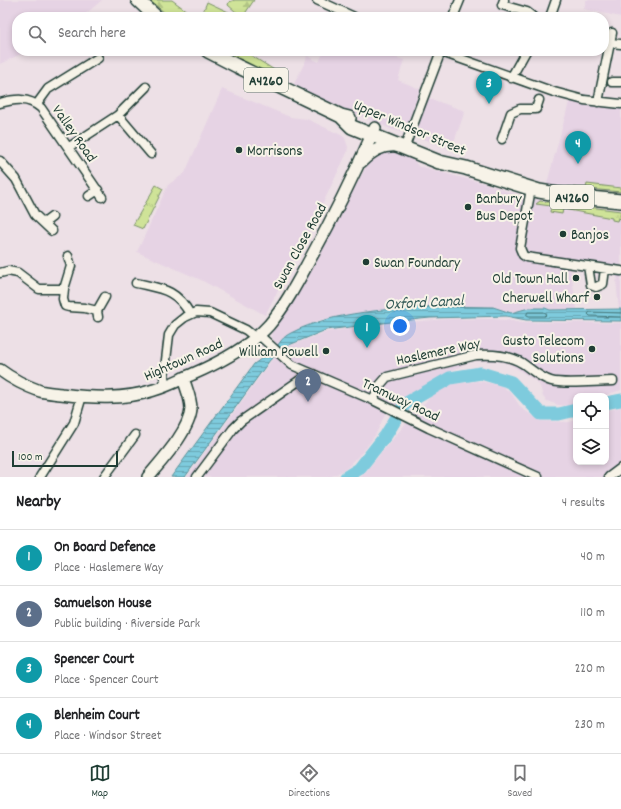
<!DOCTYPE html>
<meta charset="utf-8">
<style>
:root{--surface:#fff;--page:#f6f6f6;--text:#202124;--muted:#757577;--line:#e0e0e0;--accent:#1f3d34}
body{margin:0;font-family:Dekko,sans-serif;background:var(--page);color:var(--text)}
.controls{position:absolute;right:12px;bottom:12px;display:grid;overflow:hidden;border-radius:8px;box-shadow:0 2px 6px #0003}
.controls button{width:36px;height:36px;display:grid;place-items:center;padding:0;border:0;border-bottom:1px solid var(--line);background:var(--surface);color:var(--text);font:20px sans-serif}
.scale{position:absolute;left:12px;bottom:10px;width:106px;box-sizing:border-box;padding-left:4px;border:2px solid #1f3d34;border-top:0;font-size:11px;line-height:14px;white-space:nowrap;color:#1f3d34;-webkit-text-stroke:3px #f7f3e8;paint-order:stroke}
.you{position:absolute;left:400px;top:326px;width:14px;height:14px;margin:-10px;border:3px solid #fff;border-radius:50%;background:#1a73e8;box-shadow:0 0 0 6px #1a73e833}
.badge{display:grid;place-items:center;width:26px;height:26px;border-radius:50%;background:var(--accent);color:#fff;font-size:13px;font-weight:700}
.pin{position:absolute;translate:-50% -33px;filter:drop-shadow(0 1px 2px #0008)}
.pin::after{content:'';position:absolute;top:21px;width:14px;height:12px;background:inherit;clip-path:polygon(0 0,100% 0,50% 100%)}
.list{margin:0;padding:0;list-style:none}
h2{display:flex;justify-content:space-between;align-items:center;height:52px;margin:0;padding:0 16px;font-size:17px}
h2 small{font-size:13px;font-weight:400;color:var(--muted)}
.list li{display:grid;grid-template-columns:26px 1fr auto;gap:12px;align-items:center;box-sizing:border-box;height:56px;padding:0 16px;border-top:1px solid var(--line)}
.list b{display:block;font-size:15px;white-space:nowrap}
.list p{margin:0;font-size:13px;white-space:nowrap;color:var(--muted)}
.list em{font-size:13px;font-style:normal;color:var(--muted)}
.icon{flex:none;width:22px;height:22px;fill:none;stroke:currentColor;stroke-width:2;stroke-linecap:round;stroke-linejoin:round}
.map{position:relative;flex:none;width:621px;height:477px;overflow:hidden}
.search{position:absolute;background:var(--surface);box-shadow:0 2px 6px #0003;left:12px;right:12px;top:12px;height:44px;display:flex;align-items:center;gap:10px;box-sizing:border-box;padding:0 14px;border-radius:16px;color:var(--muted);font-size:15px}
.sheet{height:276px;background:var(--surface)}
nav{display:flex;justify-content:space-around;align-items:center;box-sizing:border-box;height:56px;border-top:1px solid var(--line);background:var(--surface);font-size:11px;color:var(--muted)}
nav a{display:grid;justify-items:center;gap:2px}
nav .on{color:var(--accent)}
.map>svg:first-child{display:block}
.built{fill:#e6d3e4}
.grass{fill:url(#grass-tufts);stroke:#779066}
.forest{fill:url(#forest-firs);stroke:#779066}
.water{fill:url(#water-rules);stroke:#589299}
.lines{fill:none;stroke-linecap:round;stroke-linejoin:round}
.shore{stroke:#457678;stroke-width:1}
.river{stroke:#7ecbdd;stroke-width:13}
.street-casing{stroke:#1f3d34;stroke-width:11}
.secondary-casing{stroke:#1f3d34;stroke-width:14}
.primary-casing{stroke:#1f3d34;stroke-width:16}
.street{stroke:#f7f3e8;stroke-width:8}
.secondary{stroke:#f7f3e8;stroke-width:11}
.primary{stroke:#f7f3e8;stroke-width:13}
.poi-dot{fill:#1f3d34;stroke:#f7f3e8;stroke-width:1.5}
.labels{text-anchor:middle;stroke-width:4;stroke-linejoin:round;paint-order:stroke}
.shield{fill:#f7f3e8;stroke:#60746a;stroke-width:1}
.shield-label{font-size:14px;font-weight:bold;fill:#1f3d34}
.street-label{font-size:15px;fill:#1f3d34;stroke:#f7f3e8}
.poi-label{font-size:15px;fill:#1f3d34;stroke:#f7f3e8;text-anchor:start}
.water-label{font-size:16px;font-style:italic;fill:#325956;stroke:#f7f3e8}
</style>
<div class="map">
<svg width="621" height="477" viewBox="0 0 621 477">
<defs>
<pattern id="grass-tufts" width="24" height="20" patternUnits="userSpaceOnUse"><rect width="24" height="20" fill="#cfe398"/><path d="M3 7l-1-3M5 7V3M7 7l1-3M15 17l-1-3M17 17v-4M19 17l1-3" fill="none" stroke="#b1c484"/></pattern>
<pattern id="forest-firs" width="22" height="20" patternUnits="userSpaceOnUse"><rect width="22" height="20" fill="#cfe398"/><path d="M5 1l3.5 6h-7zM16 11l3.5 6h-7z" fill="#b1c484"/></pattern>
<pattern id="water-rules" width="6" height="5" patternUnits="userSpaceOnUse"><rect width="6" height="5" fill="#7ecbdd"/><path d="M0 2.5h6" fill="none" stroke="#67a6b4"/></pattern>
</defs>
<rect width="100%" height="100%" fill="#ede0e6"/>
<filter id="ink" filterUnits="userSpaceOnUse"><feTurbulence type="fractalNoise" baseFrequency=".025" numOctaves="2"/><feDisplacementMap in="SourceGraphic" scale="8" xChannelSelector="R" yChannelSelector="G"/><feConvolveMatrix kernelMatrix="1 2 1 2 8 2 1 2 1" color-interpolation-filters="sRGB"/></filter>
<g filter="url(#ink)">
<path class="built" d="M 0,0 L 102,0 L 82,17 L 17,17 L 17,51 L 27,51 L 0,64 Z
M 586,0 L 621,0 L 621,17 L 584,9 Z
M 324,51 L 377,51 L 404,60 L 398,80 L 420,89 L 406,128 L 401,131 L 393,130 L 313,95 L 294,84 L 306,60 L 307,56 L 319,62 Z
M 222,89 L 290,117 L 307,119 L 326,128 L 341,135 L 345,138 L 348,147 L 347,153 L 312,226 L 265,315 L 201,280 L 137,252 L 168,185 L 185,173 Z
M 571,95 L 621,103 L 621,194 L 546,187 Z
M 428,98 L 465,111 L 451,150 L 414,135 Z
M 392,149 L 410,156 L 419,167 L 423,167 L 455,176 L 487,184 L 520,196 L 568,205 L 621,211 L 621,309 L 619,309 L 616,281 L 618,280 L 616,274 L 570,267 L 577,309 L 550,310 L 545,308 L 529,308 L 514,313 L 508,313 L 493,307 L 439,306 L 398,309 L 320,320 L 291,333 L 282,339 L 278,345 L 271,337 L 272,332 L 291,303 L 367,165 L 383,151 Z
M 449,319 L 494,319 L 525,322 L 621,323 L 621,390 L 602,396 L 576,396 L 576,404 L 569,406 L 558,405 L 547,401 L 543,397 L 540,386 L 537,382 L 510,364 L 498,361 L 470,361 L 451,371 L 385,414 L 376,434 L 366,448 L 347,468 L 335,475 L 327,477 L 187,477 L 271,361 L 289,346 L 326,332 L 382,324 Z
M 478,381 L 490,383 L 502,386 L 512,394 L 521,408 L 541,421 L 569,422 L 576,420 L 576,462 L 606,462 L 606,411 L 621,407 L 621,466 L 607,477 L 361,477 L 417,410 L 437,391 L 453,384 Z"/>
<path class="grass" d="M 207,2 L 237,16 L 236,17 L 201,17 Z
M 587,184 L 621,188 L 621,192 L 568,187 L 586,188 Z
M 156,185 L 163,189 L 143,229 L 133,225 Z
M 540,201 L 621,211 L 621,219 L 618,218 L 617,221 L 612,220 L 612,218 L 563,209 L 562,214 L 550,212 L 551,206 L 536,204 Z"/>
<path class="forest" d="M 149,0 L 172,0 L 195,17 L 170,17 Z
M 235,0 L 254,0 L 244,15 L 236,12 L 228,5 L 229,2 Z
M 220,51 L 244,51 L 284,76 L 283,83 Z"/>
<path class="water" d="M 439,306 L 493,307 L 511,313 L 529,308 L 545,308 L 550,310 L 621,309 L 621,321 L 526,320 L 506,316 L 430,318 L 391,322 L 326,330 L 289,345 L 270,360 L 185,477 L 171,477 L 254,364 C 262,358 271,352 278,345 C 282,339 285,336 291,333 C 333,311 392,309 439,306 Z"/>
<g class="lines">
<path class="shore" d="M 528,312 L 544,312 L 547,314 L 545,316 L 529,316 L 527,315 Z
M 621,313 L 590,312 L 588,314 L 590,316 L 621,317"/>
<path class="river" d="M 606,403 L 621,400
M 346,477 L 359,469 L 386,435 L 405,404 L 450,378 L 481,373 L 511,382 L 541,414 L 559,414 L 576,410"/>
<g class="street-casing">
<path id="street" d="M 317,0 L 354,17
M 504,0 L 502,5 L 527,12 L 533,17
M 453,17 L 460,0
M 550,17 L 556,0
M 610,43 L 621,44
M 439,51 L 554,92 L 584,100 L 621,104
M 511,78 L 526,51
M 612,82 L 621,82
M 598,102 L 612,33
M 0,103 C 15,99 28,97 41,108 L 102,197
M 37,104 L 48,89 L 98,58
M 118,115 L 151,154
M 502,139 L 511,113 L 520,109 L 536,109 L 539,100
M 407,141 L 441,51
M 69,147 L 118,115 L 146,87
M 0,161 L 16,179 L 35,215 L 52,231
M 531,189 L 520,248 L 523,255 L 526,257 L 621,271
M 89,196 L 98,190
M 44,223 L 52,217
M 588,266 L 591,285 L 596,287 L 603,284 L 605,269
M 0,273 L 8,271 L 18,273 L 39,289 L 64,289 L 63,299 L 65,306 L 69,307 L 85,308 L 97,311 L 98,317
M 136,283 C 162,289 176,289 190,314
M 64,289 L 71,266 L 68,256
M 97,311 L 105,297
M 259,335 L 292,365 L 373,400 L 429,428 L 538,477
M 166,386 L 164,377 L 169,335 L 175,325 L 185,317 L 196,312 L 210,313 L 246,330 L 256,338
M 373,400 L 380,385 L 387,377 L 476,355 C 491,354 509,355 522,363 C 531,369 540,378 551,381 C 565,385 597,381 613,381
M 40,477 L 74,423 L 82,396
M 104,477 L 135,435
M 197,477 L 233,429 L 241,421 L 310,373
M 609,477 L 621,468"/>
</g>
<g class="secondary-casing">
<path id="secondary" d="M 361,162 C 371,152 382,144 398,146
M 0,370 C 12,379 26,386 40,391 C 47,393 55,393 61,394 C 92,398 124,400 154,390 C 168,386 181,379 193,374 C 221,362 249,347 269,325 C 285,306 297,283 309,261 C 333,218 355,173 375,128
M 148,477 C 162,460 190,430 191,409 C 191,398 186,388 183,378"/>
</g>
<g class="primary-casing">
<path id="primary" d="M 138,0 L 156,17
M 208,51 L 237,66 L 341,116 L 349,118
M 341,116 L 352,127 L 439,162 L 466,168 L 539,191 L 569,196 L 621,201"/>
</g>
<use href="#street" class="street"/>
<use href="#secondary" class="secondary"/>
<use href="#primary" class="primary"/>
</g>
</g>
<g class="poi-dot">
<circle cx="239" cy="150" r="4"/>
<circle cx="468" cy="207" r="4"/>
<circle cx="563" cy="234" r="4"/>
<circle cx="366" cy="262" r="4"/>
<circle cx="576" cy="278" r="4"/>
<circle cx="597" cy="297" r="4"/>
<circle cx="592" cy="349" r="4"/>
<circle cx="326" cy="351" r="4"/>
</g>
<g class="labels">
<g class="shield">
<rect x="244" y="68" width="44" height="24" rx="3"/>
<rect x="550" y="185" width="44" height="24" rx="3"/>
</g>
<g class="shield-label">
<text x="266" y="85">A4260</text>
<text x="572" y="202">A4260</text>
</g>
<g class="street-label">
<text transform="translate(410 127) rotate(23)" y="5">Upper Windsor Street</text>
<text transform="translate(75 133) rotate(55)" y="5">Valley Road</text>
<text transform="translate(299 246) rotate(-61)" y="5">Swan Close Road</text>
<text transform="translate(438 351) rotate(-12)" y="5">Haslemere Way</text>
<text transform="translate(183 359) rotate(-24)" y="5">Hightown Road</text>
<text transform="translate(401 399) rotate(25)" y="5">Tramway Road</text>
</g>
<g class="poi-label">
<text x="247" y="155">Morrisons</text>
<text x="476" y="203">Banbury<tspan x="476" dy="17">Bus Depot</tspan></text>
<text x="571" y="239">Banjos</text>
<text x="374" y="267">Swan Foundary</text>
<text x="568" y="283" text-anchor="end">Old Town Hall</text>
<text x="589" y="302" text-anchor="end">Cherwell Wharf</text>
<text x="584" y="345" text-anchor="end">Gusto Telecom<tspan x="584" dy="17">Solutions</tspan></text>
<text x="318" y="356" text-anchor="end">William Powell</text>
</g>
<g class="water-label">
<text transform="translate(424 301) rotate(-3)" y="6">Oxford Canal</text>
</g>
</g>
</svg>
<div class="controls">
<button><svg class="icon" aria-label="locate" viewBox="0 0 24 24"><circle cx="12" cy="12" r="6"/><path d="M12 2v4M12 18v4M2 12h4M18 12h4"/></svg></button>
<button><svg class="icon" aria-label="layers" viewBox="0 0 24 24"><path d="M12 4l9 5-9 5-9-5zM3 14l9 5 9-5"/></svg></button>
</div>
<div class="scale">100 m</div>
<div class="you"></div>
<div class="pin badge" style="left:367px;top:348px;background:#0f9aa8">1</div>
<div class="pin badge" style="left:308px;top:402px;background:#5c6f8a">2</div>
<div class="pin badge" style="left:489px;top:104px;background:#0f9aa8">3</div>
<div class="pin badge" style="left:578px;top:164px;background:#0f9aa8">4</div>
<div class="search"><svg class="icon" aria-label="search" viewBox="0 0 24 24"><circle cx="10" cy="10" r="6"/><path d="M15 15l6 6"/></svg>Search here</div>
</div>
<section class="sheet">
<h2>Nearby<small>4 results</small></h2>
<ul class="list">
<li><span class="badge" style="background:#0f9aa8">1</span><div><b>On Board Defence</b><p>Place · Haslemere Way</p></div><em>40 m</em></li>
<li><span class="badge" style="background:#5c6f8a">2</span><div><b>Samuelson House</b><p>Public building · Riverside Park</p></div><em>110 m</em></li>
<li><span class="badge" style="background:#0f9aa8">3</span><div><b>Spencer Court</b><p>Place · Spencer Court</p></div><em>220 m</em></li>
<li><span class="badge" style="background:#0f9aa8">4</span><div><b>Blenheim Court</b><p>Place · Windsor Street</p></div><em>230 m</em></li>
</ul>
</section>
<nav>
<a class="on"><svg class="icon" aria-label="map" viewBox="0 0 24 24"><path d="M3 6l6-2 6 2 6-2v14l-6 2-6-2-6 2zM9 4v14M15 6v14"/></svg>Map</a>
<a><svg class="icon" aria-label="directions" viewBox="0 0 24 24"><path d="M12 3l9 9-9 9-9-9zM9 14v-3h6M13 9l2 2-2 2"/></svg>Directions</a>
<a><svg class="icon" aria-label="saved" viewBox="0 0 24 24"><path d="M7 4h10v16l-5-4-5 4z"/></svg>Saved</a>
</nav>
